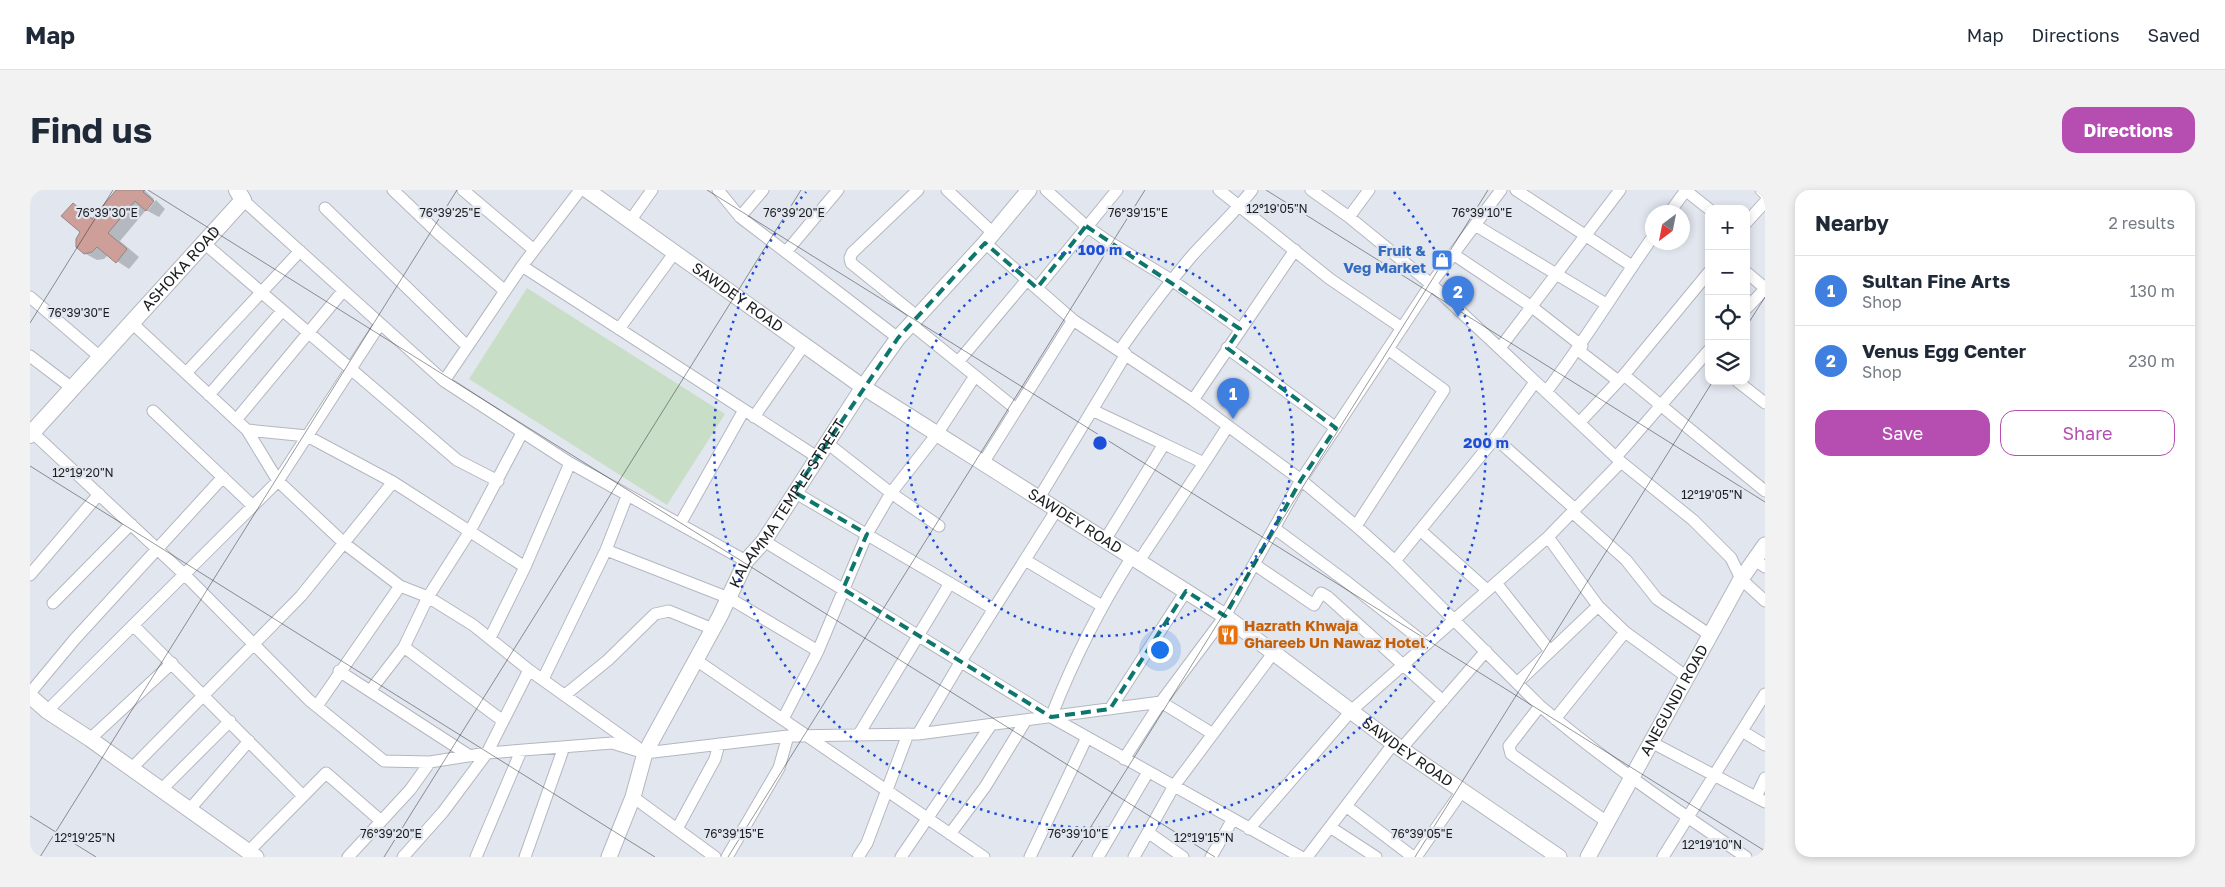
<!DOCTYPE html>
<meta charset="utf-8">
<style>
:root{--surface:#fff;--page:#f2f2f3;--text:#1f2937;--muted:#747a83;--line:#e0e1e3;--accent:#b64eb2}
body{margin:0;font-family:"Golos Text",sans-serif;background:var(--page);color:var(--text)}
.controls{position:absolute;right:15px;top:15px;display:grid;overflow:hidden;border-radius:10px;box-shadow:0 2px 8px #0003}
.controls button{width:45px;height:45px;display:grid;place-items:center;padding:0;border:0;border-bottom:1px solid var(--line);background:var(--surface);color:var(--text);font:25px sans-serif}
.compass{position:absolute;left:1615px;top:15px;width:45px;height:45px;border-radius:50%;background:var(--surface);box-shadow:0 2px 8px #0003;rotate:212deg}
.you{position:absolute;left:1129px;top:459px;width:18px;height:18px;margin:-12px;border:4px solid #fff;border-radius:50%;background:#1a73e8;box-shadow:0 0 0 8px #1a73e833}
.badge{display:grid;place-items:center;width:32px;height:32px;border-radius:50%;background:var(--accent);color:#fff;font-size:16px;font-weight:700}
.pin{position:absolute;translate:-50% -41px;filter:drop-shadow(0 1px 2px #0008)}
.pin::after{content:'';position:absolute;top:26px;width:18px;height:15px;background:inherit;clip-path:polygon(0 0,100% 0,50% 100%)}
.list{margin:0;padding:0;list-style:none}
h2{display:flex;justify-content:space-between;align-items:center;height:65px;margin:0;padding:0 20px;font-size:21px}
h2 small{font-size:16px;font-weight:400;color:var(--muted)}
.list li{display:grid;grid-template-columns:32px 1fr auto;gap:15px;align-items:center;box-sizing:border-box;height:70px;padding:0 20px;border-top:1px solid var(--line)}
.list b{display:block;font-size:19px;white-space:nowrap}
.list p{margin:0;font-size:16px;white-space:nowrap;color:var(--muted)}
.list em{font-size:16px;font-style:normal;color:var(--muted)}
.actions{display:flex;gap:10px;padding:15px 20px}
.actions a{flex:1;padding:11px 0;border:1px solid var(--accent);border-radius:15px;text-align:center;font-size:18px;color:var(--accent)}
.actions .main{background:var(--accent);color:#fff}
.icon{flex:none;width:28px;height:28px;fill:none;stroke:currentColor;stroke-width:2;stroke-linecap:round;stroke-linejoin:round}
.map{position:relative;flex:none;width:1735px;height:667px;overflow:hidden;border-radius:15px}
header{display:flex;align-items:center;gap:30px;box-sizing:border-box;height:70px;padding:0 25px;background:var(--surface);border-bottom:1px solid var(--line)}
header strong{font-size:24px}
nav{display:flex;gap:28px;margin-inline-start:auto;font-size:18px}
.intro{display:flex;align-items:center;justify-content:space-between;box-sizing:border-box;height:120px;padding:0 30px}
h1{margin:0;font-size:35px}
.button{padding:12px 22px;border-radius:15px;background:var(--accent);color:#fff;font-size:18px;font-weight:700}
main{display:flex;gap:30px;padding:0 30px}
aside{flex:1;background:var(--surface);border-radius:15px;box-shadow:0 2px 8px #0003}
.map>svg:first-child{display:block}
.green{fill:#c9dec6}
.shadow{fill:#0003}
.building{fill:#ce9f99;stroke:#918685}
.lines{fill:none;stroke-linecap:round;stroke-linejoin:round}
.minor-casing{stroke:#b4b7c0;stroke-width:13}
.tertiary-casing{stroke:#b4b7c0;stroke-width:17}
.secondary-casing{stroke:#b4b7c0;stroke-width:18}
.minor{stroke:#fff;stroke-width:11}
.tertiary{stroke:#fff;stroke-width:15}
.secondary{stroke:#fff;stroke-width:16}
.marked{fill:none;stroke:#0f766e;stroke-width:4;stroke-dasharray:10 6;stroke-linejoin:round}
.ticks{fill:none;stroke:#1b1d20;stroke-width:1;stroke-opacity:0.45}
.ring{fill:none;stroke:#1d4ed8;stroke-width:2.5;stroke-dasharray:2.5 5}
.labels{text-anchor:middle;stroke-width:4.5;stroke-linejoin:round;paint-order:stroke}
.shop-label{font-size:15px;font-weight:bold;fill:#366cbe;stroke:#e2e6ef;text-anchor:end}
.street-label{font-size:15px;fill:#1b1d20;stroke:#e2e6ef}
.food-label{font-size:15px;font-weight:bold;fill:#c56008;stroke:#e2e6ef;text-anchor:start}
.ticks-label{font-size:12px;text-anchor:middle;fill:#1b1d20;stroke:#e2e6ef;stroke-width:4.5;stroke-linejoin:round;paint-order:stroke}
.centre{fill:#1d4ed8;stroke:#e2e6ef;stroke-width:2.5}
.ring-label{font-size:15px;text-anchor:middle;font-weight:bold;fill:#1d4ed8;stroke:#e2e6ef;stroke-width:4.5;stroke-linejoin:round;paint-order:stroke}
</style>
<header>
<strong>Map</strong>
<nav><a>Map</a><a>Directions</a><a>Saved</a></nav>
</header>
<div class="intro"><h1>Find us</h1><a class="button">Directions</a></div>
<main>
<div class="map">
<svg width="1735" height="667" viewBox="0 0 1735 667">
<rect width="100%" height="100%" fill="#e2e6ef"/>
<path class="green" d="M 497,98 L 695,224 L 637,315 L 439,189 Z"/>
<path class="shadow" d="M 87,0 L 114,0 L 124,9 L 115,20 L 118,20 L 126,10 L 135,19 L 129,27 L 116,20 L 90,51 L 109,67 L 99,79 L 78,65 L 74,69 L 67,70 L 54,63 L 52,42 L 43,14 L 64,29 Z"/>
<path class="building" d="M 86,0 L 115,0 L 113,2 L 124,11 L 116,21 L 105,11 L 78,43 L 97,59 L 86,73 L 67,57 L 62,62 L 54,64 L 46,57 L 46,49 L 50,42 L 31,26 L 43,13 L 62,29 Z"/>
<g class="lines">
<g class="minor-casing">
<path id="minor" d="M 363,0 L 409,44 L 475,101
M 433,0 L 504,60
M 688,0 L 710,27 L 868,148
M 917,0 L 963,43
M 1016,0 L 1056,36 L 1079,52 L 1143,91 L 1210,139
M 1189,0 L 1300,89 L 1372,138
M 1281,0 L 1319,27 L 1401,94 L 1591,272 L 1663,330 L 1701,368 L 1711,389 L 1735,411
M 1486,0 L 1602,76
M 1655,0 L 1679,19
M 1731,0 L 1735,4
M 213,10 L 414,191 L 540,273 L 716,371
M 295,18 L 437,156
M 1640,22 L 1656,0
M 710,27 L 733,0
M 1319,27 L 1339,0
M 600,31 L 622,0
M 1716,33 L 1735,12
M 1445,35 L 1576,114
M 174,53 L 427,270 L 468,291
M 955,53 L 1043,130 L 1163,210 L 1271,290 L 1326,336 L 1365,371 L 1510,516 C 1575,571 1645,619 1716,667
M 756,62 L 808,0
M 1423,64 L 1502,117 L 1552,156
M 492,76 L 787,267
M 1716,82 L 1735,98
M 1007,98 L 1087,0
M 0,107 L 70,167
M 1716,119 L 1735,99
M 888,127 L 821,73 L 820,68 L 822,63 L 888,0
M 102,133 L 217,240 L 248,291 L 315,354 L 370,396 L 398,407 L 443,435 L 499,480 L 607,557
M 881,134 L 986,219
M 589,139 L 645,62
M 1197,158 L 1306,238
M 1470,158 L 1590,0
M 1090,160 C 1112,128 1135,98 1160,68 C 1180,45 1203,25 1222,0
M 1548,160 L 1587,190
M 0,166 L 42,198
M 928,172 L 996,91
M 156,183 L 270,61
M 1594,185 L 1735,301
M 414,191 L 492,76 L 550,0
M 1707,191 L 1735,213
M 1516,202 C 1554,152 1586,99 1622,48
M 179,205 L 252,121
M 1163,210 L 1265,60
M 1062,220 L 1134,254
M 123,221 L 223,316
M 724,227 L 774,155
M 206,230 L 313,101
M 1549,233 L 1594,185 L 1679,82
M 217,240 L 277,246 L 363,292 L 495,377
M 2,242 L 155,385 L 279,510 L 354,571 L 400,572 L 457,563 L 582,553 L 615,563 L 758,546 L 888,544 L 1131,512 L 1183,544
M 1465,248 L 1545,319
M 797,253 L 861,303 L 909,336
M 1586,267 L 1679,160
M 953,273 L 1043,130
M 1174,273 L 1198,236
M 764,302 L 964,419
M 1009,308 L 1096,164
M 1542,322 L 1596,370 L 1627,409 L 1680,445
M 650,334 L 714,220
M 1326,336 L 1414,200 L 1358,159
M 1244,338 L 1317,392 L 1396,454
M 1390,340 L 1457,400
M 1518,347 L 1568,416 L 1595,442 L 1657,487
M 1075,350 L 1134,254 L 1174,273 L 1109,371
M 734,351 L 1021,527 L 1271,667
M 576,360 L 699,408 L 788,461
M 995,370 L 1072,416
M 1725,370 L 1735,377
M 1365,371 L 1465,248 L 1505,192
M 1224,374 L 1284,415 L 1291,403 L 1298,407 L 1413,511
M 0,385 L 69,304
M 1466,393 L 1520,461
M 23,413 L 101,334
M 103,435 L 273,606
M 460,448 L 495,377 L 540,273
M 374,457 L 473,531
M 666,470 L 954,667
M 309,481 L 440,566
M 513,489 L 576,360 L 597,306
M 1487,493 L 1568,416
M 340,501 L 374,457 L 398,407 L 440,341 L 492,243
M 0,503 L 44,450 L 193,287
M 535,505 L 578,470 L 625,424 L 639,421 L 683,439
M 287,516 L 370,396
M 1510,516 L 1479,556 L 1481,564 L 1577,632
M 1080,519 L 1156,401
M 17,521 L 248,291 L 350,134
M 1021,527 C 1043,471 1070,417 1102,367
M 753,529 L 788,461 L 837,344 L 861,303 L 907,244 L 945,186
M 1525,529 L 1595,442
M 1712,541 L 1735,555
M 829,544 L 920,393
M 888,544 L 931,471 L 1027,319
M 60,549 L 142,473
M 1621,552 L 1735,612
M 1371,559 L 1456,461
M 1094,569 L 1131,512 L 1195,426 L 1271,290 L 1401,94 L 1471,0
M 101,579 L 271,406 L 363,292
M 131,600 L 200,531
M 603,607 L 685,667
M 1726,607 L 1735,588
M 1316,616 L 1383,667
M 159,620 L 219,551
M 1300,637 L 1346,667
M 647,639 L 685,569 L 689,554
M 1219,639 L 1322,520 L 1518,347 L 1591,272
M 1119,643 L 1153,667
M 920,644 L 955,597 L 996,530
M 218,662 L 296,583 L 351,631
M 318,667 L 380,600 L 400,572
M 373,667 L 413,622 L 457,563 L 499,480
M 446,667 L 491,561
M 495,667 L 534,557
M 697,667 L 749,578 L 758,546
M 828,667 L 837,653 L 878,544
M 871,667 L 961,535
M 1000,667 L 1057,547
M 1068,667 L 1118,582
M 1104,667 L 1144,596 L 1244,462
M 1181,667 L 1203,629
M 1277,667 L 1364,553
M 1386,667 L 1432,601
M 1633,667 L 1735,504"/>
</g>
<g class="tertiary-casing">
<g id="tertiary">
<path id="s1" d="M 557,0 L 833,197 L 1195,426 L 1371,559 L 1529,667"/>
<path d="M 0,506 L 17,521 L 60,549 L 226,667"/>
<path id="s2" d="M 579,667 L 603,607 L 615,563 L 690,426 L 716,371 L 734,351 L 833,197 L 868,148 L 955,53 L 999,0"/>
<path id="s3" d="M 1558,667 L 1711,389 L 1735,355"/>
</g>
</g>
<g class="secondary-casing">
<g id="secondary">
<path id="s4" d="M 0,245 L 213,10 L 207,0"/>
</g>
</g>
<use href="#minor" class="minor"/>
<use href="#tertiary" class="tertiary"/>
<use href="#secondary" class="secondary"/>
</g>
<path class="marked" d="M 1056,36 L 1210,139 L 1197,158 L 1306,238 L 1271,290 L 1195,426 L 1156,401 L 1080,519 L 1021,527 L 813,399 L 837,344 L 764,302 L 868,148 L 955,53 L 1007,98 Z"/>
<path class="ticks" d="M 118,0 L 1185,667M 677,0 L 1735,661M 1236,0 L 1735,312M 0,133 L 83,0M 1716,137 L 1735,107M 0,276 L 625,667M 0,626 L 66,667M 10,667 L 427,0M 354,667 L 771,0M 698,667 L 1115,0M 1042,667 L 1458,0M 1385,667 L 1683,191M 1729,667 L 1735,657"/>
<g class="ring">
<circle cx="1070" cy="253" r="193"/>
<path d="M1364 2A386 386 0 1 1 776 2"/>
</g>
<defs>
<g id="shop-square" transform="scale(1.125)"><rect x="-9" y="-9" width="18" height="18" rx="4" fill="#3f7fe0" stroke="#e2e6ef"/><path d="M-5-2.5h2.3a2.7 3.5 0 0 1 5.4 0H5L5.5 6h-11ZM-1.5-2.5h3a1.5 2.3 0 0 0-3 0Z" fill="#fff"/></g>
<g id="restaurant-square" transform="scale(1.125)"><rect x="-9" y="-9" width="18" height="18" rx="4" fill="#e8710a" stroke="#e2e6ef"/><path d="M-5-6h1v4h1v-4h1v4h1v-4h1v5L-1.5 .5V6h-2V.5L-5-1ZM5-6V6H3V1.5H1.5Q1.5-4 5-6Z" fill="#fff"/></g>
</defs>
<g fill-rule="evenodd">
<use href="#shop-square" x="1412" y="70"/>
<use href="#restaurant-square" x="1198" y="445"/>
</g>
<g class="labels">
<g class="shop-label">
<text x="1396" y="66">Fruit &amp;<tspan x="1396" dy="17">Veg Market</tspan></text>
</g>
<g class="street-label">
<text dy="5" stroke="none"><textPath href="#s4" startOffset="225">ASHOKA ROAD</textPath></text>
<text dy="5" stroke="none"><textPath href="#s1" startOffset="185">SAWDEY ROAD</textPath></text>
<text dy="5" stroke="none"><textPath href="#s2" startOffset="398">KALAMMA TEMPLE STREET</textPath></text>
<text dy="5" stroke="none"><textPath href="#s1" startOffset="590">SAWDEY ROAD</textPath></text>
<text dy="5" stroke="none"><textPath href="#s3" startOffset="179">ANEGUNDI ROAD</textPath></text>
<text dy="5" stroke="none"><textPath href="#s1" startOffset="995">SAWDEY ROAD</textPath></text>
</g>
<g class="food-label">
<text x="1214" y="441">Hazrath Khwaja<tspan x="1214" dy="17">Ghareeb Un Nawaz Hotel</tspan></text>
</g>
</g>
<g class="ticks-label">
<text x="1247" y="23">12°19'05"N</text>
<text x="77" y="27">76°39'30"E</text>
<text x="420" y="27">76°39'25"E</text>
<text x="764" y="27">76°39'20"E</text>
<text x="1108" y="27">76°39'15"E</text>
<text x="1452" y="27">76°39'10"E</text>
<text x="49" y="127">76°39'30"E</text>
<text x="53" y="287">12°19'20"N</text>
<text x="1682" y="309">12°19'05"N</text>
<text x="361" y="648">76°39'20"E</text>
<text x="704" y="648">76°39'15"E</text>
<text x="1048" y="648">76°39'10"E</text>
<text x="1392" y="648">76°39'05"E</text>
<text x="55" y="652">12°19'25"N</text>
<text x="1174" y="652">12°19'15"N</text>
<text x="1682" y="659">12°19'10"N</text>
</g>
<circle cx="1070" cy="253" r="8" class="centre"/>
<g class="ring-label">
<text x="1070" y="65">100 m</text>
<text x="1456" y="258">200 m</text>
</g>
</svg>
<div class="controls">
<button>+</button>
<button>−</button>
<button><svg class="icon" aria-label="locate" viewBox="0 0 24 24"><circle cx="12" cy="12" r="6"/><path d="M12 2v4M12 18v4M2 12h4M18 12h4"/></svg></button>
<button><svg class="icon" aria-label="layers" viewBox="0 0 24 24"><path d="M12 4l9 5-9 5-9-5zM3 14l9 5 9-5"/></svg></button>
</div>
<svg class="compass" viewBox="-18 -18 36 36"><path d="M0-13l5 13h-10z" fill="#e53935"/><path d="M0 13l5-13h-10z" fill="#747a83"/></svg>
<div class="you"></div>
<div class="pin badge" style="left:1203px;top:229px;background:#3f7fe0">1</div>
<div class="pin badge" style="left:1428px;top:127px;background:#3f7fe0">2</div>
</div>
<aside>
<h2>Nearby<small>2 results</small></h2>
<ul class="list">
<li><span class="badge" style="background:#3f7fe0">1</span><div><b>Sultan Fine Arts</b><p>Shop</p></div><em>130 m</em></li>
<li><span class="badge" style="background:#3f7fe0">2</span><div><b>Venus Egg Center</b><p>Shop</p></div><em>230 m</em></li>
</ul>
<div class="actions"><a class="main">Save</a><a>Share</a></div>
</aside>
</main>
